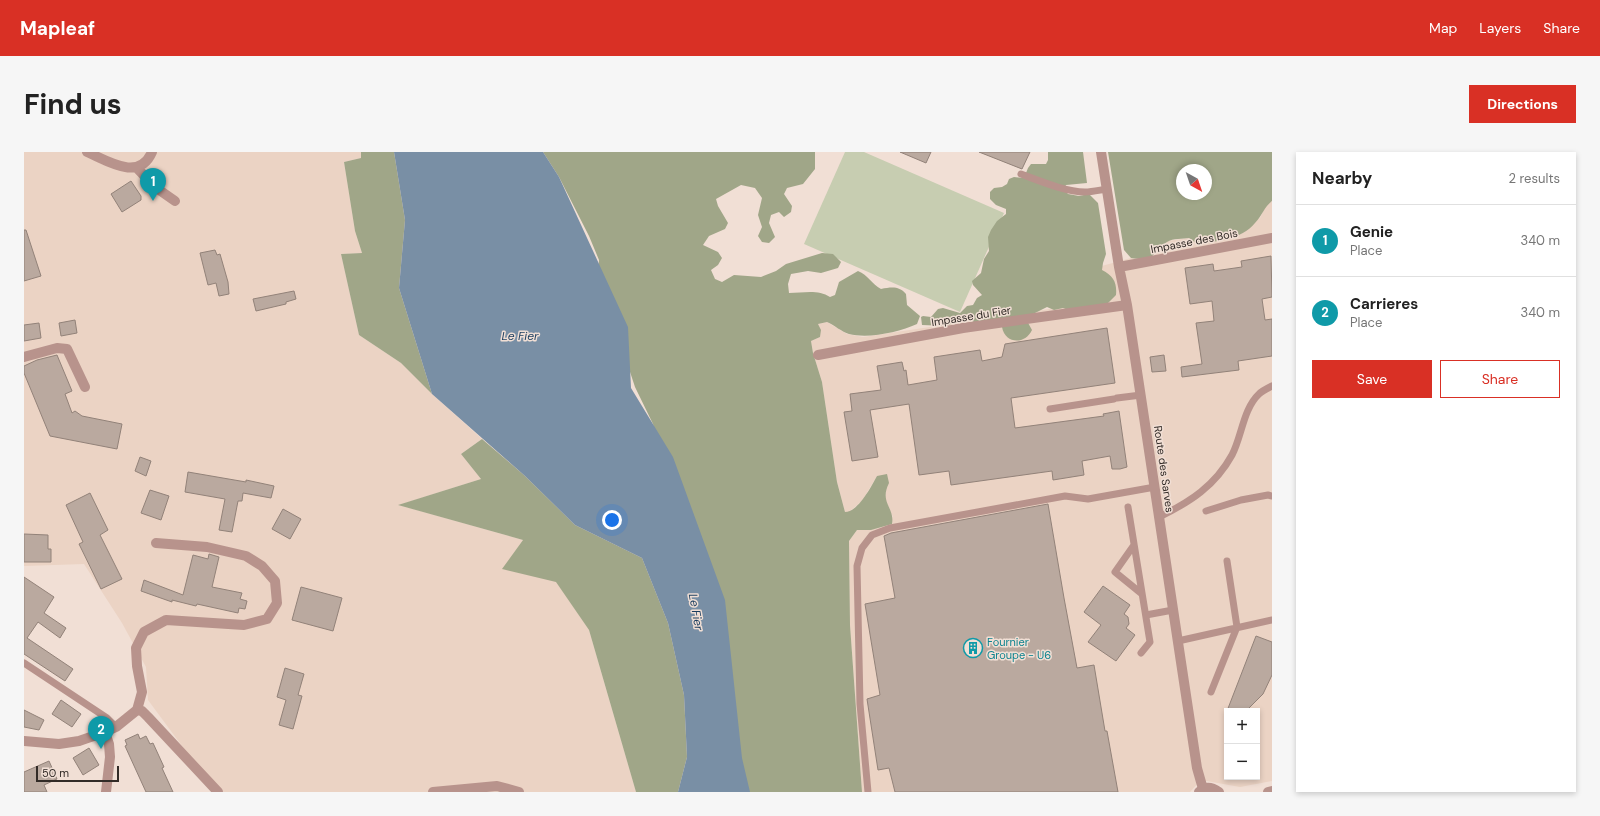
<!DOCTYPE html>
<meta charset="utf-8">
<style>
:root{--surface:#fff;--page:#f6f6f6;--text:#222;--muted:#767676;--line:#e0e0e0;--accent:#d93025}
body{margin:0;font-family:"DM Sans",sans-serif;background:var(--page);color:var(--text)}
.controls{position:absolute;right:12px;bottom:12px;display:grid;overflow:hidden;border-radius:0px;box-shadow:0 2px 6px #0003}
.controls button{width:36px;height:36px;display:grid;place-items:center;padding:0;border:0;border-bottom:1px solid var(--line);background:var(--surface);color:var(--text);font:20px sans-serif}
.compass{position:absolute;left:1152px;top:12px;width:36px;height:36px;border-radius:50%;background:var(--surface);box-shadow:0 2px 6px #0003;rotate:140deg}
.scale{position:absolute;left:12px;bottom:10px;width:83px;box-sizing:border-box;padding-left:4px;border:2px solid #322b27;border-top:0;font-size:11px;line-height:14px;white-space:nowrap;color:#322b27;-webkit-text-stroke:3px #f1dfd5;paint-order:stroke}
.you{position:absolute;left:588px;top:368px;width:14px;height:14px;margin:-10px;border:3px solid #fff;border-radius:50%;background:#1a73e8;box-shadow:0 0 0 6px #1a73e833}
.badge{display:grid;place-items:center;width:26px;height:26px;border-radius:50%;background:var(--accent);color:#fff;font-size:13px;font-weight:700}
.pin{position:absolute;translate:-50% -33px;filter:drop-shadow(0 1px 2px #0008)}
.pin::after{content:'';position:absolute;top:21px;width:14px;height:12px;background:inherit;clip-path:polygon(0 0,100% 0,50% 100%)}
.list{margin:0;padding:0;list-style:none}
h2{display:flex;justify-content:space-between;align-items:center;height:52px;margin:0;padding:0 16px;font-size:17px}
h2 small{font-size:13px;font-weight:400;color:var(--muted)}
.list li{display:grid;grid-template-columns:26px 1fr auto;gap:12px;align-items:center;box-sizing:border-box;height:72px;padding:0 16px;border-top:1px solid var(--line)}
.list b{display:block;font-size:15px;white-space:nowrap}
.list p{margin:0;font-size:13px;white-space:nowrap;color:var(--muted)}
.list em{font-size:13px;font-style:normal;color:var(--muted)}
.actions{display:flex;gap:8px;padding:12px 16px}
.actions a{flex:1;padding:9px 0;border:1px solid var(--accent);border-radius:0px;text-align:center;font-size:14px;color:var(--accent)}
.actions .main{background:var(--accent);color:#fff}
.map{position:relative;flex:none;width:1248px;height:640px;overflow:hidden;border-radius:0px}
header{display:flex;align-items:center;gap:24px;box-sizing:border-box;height:56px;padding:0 20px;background:var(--accent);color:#fff}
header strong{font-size:19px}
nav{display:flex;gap:22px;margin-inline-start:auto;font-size:14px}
.intro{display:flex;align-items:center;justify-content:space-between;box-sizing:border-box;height:96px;padding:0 24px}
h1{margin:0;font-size:28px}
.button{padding:10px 18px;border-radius:0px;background:var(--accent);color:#fff;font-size:14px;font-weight:700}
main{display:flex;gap:24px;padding:0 24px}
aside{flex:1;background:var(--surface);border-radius:0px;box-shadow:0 2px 6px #0003}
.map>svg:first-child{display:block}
.built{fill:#ebd3c4;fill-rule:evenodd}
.green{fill:#c7cdb1}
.forest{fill:#a0a688;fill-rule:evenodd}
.water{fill:#798fa5}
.building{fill:#baa99f;stroke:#928279}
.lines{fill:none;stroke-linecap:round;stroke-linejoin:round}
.service{stroke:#b8938c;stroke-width:7}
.minor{stroke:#b8938c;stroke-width:10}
.labels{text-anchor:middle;stroke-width:3;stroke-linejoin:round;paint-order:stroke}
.street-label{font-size:11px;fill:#322b27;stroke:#f1dfd5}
.culture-label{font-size:11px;fill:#0d838f;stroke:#f1dfd5;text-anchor:start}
.water-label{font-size:12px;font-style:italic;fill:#1a3d5f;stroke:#f1dfd5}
</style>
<header>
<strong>Mapleaf</strong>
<nav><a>Map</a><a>Layers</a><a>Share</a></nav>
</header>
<div class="intro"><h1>Find us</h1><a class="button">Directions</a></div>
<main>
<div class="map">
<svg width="1248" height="640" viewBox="0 0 1248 640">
<rect width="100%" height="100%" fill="#f1dfd5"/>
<path class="built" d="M 0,0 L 337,0 L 337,6 L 320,10 L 331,79 L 338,101 L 317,102 L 335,183 L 377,211 L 408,242 L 458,287 L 437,302 L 457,327 L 375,353 L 499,388 L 479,417 L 532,429 L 565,478 L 612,640 L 192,640 L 124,548 L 122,515 L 98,471 L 60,412 L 0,414 Z
M 1248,49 L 1248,629 L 1216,635 L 1177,628 L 1166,640 L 838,640 L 826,473 L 825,389 L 833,378 L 847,378 L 869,365 L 861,347 L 862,338 L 853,324 L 838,349 L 825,360 L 821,360 L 813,330 L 798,230 L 789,201 L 787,189 L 796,185 L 794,172 L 803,170 L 823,182 L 839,185 L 1078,149 L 1074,115 L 1107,106 L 1120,108 L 1130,104 L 1136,96 L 1144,89 L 1165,86 L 1169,89 L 1236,66 L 1242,53 ZM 1203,559 L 1233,559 L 1233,625 L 1203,625 Z"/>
<path class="green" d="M 821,0 L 840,0 L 980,61 L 936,160 L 780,92 Z"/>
<path class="forest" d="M 337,0 L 370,0 L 381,68 L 375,136 L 408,242 L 377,211 L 335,183 L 317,102 L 338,101 L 331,79 L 320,10 L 337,6 Z
M 519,0 L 791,0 L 791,17 L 779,32 L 763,36 L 760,42 L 768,54 L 767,60 L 760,65 L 755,60 L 747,63 L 745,71 L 751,85 L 745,91 L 738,90 L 734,84 L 738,75 L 734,63 L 738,46 L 731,36 L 717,33 L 692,47 L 694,54 L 704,71 L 701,77 L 685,84 L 679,93 L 694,100 L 698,106 L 694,113 L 687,118 L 691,127 L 698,130 L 710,123 L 737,125 L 752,119 L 762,112 L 798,101 L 809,102 L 817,110 L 814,116 L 797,121 L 784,119 L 767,122 L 764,132 L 765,141 C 779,141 794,137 806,145 L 811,143 L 815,130 L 834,119 C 844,123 848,132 857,137 C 868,135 875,134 882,142 L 883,153 L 896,164 L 893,172 C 875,180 845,187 825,182 C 818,180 810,173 803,170 L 794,172 L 797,178 L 796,185 L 787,189 L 789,201 L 798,230 L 813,330 L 821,360 C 834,360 847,335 853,324 L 863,322 L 865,331 C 855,351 871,355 868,372 L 847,378 L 833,378 L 825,389 L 826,473 L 838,640 L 720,640 L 629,272 L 611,235 L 574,123 L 575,108 L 565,84 L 535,25 Z
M 1024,0 L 1059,0 L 1063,31 L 1042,33 L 1040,37 L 1044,42 L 1055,44 L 1065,42 L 1074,51 L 1082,102 L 1079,111 L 1078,118 C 1090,124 1093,131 1092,143 L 1082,153 L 1047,159 L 1039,156 L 1030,158 L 1023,155 L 1005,164 L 1003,169 L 1008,178 C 1001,193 981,192 978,175 L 950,170 L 943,167 L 934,168 L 923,174 L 898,173 L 897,165 L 899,164 L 907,165 L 914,157 L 919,156 L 936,161 L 943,154 L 949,153 L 953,146 L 958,143 L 949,133 L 948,129 L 957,121 L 960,107 L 965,99 L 964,85 L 967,78 L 973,69 L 982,62 L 982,57 L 972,53 L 966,47 L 966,40 L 970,36 L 978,35 L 983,32 L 985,27 L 990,25 L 1000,26 L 1004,16 L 1007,12 L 1022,12 L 1024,8 Z
M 1084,0 L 1248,0 L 1248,49 C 1240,55 1238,64 1231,71 C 1217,88 1193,89 1173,92 L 1165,86 C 1159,87 1149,86 1143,90 C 1126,101 1134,110 1107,106 L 1100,98 ZM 1158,18 L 1182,18 L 1182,42 L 1158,42 Z
M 458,287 L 501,324 L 551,373 L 618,406 L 644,471 L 660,543 L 663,605 L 654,640 L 612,640 L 565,478 L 532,430 L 478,417 L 499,388 L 374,353 L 457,327 L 437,302 Z"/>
<path class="water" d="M 370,0 L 519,0 L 535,25 L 604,175 L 607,236 L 649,305 L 701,448 L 718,606 L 726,640 L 654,640 L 663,605 L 660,543 L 644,471 L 618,406 L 551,373 L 501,324 L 408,242 L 375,136 L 381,68 Z"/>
<path class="building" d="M 876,0 L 907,0 L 902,11 Z
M 955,0 L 1006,0 L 998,17 Z
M 107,29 L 117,44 L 117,48 L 98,60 L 87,42 Z
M 0,78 L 2,78 L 17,124 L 0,129 Z
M 191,98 L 193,103 L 196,102 L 204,130 L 205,142 L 195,144 L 192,131 L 184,133 L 176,101 Z
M 1247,104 L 1248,145 L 1238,147 L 1241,168 L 1248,167 L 1248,204 L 1214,209 L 1215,218 L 1158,225 L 1157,215 L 1178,212 L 1172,171 L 1190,169 L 1188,149 L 1166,152 L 1161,116 L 1189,112 L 1190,119 L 1218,115 L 1217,109 Z
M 270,139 L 272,147 L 262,150 L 262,152 L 232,159 L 229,147 Z
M 51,168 L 53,181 L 37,184 L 35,171 Z
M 15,171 L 17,186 L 0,189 L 0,173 Z
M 1083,176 L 1091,231 L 987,246 L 991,276 L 1080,264 L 1079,262 L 1095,259 L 1103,315 L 1096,317 L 1088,317 L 1086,304 L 1058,309 L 1060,323 L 1029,328 L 1028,319 L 927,333 L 925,319 L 895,323 L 885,252 L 846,258 L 854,305 L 828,309 L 820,260 L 828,259 L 826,242 L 857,238 L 853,214 L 878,210 L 880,219 L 882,218 L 884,233 L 913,228 L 910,205 L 956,198 L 958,209 L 978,205 L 981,192 Z
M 33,203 L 48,239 L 41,242 L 48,261 L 51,259 L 58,264 L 98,272 L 93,297 L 26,284 L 0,221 L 0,214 L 13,208 Z
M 1140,203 L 1142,219 L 1128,220 L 1126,205 Z
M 116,305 L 127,309 L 122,324 L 111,319 Z
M 164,320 L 222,330 L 222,328 L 250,334 L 247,346 L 219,341 L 218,349 L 214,349 L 208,380 L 195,378 L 201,347 L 161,340 Z
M 126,338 L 145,344 L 137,368 L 117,361 Z
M 66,341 L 84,378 L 76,383 L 98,427 L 77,437 L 55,392 L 59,390 L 42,353 Z
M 1024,352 L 1040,446 L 1053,516 L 1070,513 L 1081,579 L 1083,579 L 1094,640 L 871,640 L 865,616 L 854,618 L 843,547 L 856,543 L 841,452 L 871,446 L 860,384 L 867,381 Z
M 259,357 L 277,367 L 266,387 L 248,377 Z
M 0,382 L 24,383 L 24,397 L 27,397 L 27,410 L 0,410 Z
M 185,402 L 195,405 L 188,435 L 218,441 L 216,447 L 223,449 L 221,457 L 215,456 L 214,461 L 173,452 L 172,454 L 148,448 L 148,450 L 117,439 L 120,428 L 159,443 L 169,403 L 184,407 Z
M 0,425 L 30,445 L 20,461 L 42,476 L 36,486 L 14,470 L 3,486 L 49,517 L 41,529 L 0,502 Z
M 1079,434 L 1106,453 L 1100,462 L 1104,465 L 1105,472 L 1102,476 L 1111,483 L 1092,509 L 1064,490 L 1077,473 L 1060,460 Z
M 277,435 L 318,446 L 309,479 L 268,468 Z
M 1232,484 L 1248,490 L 1248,523 L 1239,542 L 1222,559 L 1203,559 Z
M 261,516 L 280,522 L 274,543 L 278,544 L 269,577 L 255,573 L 262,548 L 253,545 Z
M 37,548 L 57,562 L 48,575 L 28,562 Z
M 0,558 L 20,568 L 15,578 L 0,575 Z
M 114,582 L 116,587 L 122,584 L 126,592 L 129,591 L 140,615 L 138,616 L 149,640 L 122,640 L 101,594 L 103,593 L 101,588 Z
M 65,596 L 75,613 L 59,623 L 49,606 Z
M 25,609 L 33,627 L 20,633 L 23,640 L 0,640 L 0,620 Z"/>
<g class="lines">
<path class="service" d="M 997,22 C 1016,29 1042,40 1061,40 C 1068,40 1076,38 1083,37
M 1093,246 L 1117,243
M 1026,257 L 1090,247
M 1104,355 L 1126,490 L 1117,501
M 1182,359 L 1217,348 L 1244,343 L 1248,344
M 1135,365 C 1166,350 1191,334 1208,303 C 1218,284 1219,257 1235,242 C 1238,239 1244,236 1248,234
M 1110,393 L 1091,420 L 1118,442
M 1122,463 L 1149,458
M 1154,489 L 1248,468
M 0,511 L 83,566 L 92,575
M 1187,540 L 1213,475 L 1203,409
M 844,640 L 836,552 L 833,414 L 838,396 L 848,383 L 866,376 L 1041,344 L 1064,347 L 1131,335"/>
<path class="minor" d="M 63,0 C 84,9 115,30 128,0
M 1077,0 L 1095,115 L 1103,153 L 1173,616 L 1179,637
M 113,16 L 131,35 L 151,49
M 1095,115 L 1248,86
M 794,203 L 939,176 L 1103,153
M 0,205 L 33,196 L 43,197 L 61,235
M 113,558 L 118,559 L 124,565 L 194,640
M 81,580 L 85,592 L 86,605 L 82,640
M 0,589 L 35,592 L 55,589 L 81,580 L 92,575 L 113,558 L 118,540 L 113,514 L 112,496 L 120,480 L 142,468 L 220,473 L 243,467 L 253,451 L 251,429 L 238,414 L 222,404 L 183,395 L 132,391
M 409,640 L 473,634 L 495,640
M 1175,640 C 1181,634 1188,635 1195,640
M 1244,640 L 1248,639"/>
</g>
<defs>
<g id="building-ring" transform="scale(1)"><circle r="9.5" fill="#f1dfd5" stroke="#0f9aa8" stroke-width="1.5"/><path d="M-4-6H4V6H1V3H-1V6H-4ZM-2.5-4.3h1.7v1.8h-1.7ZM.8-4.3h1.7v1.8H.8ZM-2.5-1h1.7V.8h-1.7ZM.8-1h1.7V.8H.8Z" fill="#0f9aa8"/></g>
</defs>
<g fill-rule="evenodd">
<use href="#building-ring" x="949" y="496"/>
</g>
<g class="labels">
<g class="street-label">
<text transform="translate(1170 89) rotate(-11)" y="4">Impasse des Bois</text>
<text transform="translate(947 164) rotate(-9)" y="4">Impasse du Fier</text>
<text transform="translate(1140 317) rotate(82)" y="4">Route des Sarves</text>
</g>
<g class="culture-label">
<text x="963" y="494">Fournier<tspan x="963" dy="13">Groupe - U6</tspan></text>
</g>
<g class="water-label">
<text x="496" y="188">Le Fier</text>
<text transform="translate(672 460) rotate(80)" y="4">Le Fier</text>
</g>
</g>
</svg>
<div class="controls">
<button>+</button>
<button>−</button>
</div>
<svg class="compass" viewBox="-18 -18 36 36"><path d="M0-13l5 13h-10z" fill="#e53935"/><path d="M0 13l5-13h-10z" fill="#767676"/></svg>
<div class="scale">50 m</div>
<div class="you"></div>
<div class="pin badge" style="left:129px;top:49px;background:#0f9aa8">1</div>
<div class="pin badge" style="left:77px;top:597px;background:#0f9aa8">2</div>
</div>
<aside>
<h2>Nearby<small>2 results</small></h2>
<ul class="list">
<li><span class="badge" style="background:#0f9aa8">1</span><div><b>Genie</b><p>Place</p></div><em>340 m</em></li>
<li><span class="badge" style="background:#0f9aa8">2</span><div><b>Carrieres</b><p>Place</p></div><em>340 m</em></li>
</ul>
<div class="actions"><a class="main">Save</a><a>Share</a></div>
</aside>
</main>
